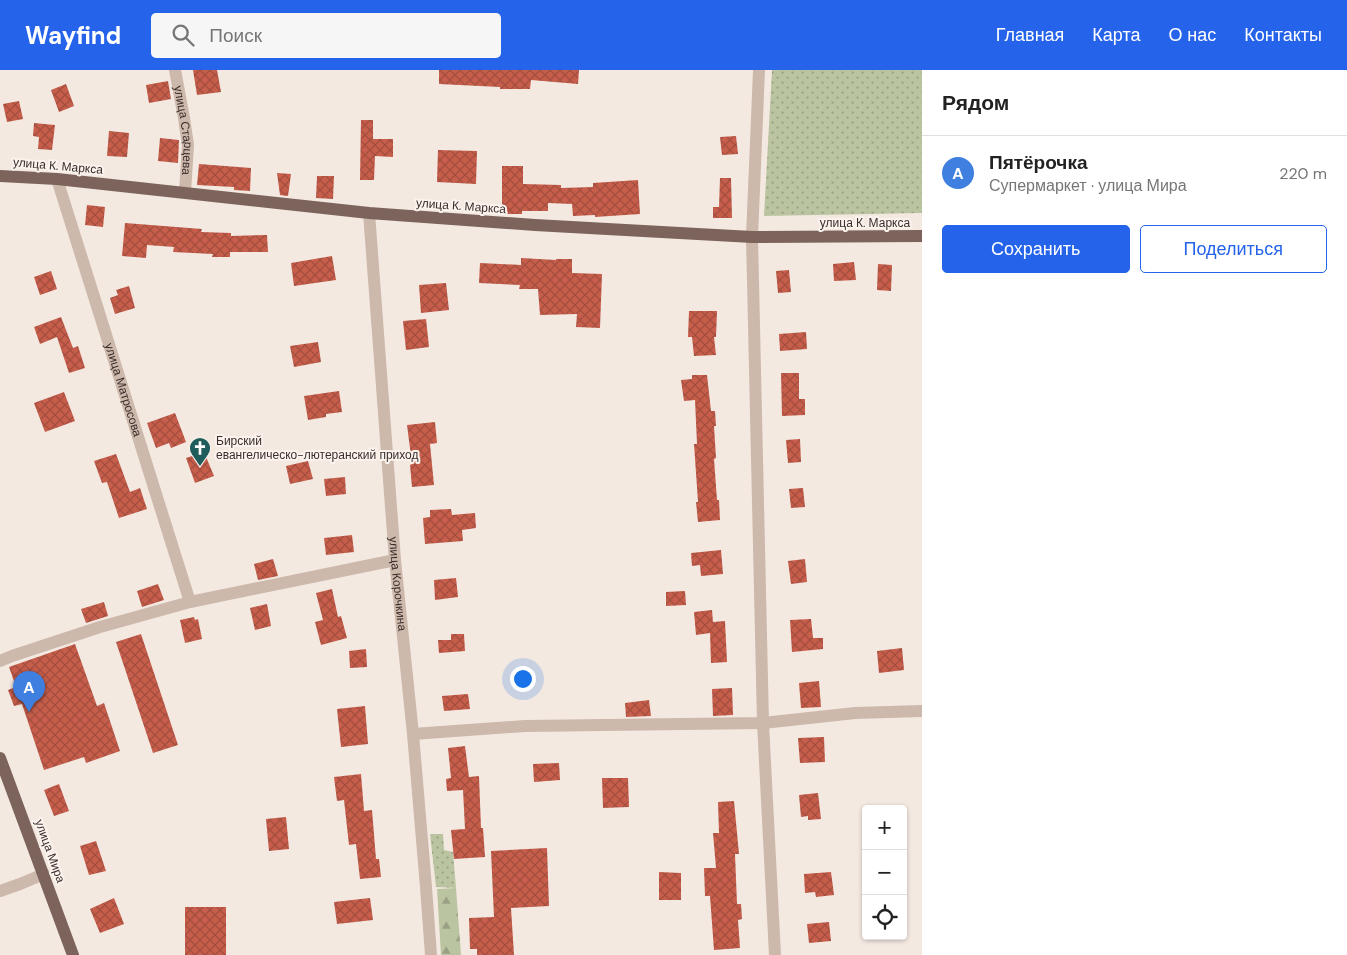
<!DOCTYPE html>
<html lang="ru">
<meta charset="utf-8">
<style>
:root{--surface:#fff;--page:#f6f6f6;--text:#222;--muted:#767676;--line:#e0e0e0;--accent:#2563eb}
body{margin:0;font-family:"DM Sans",sans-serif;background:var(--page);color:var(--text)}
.controls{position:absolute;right:15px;bottom:15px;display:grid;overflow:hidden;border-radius:5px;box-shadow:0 1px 4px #0004}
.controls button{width:45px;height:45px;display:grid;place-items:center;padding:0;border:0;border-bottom:1px solid var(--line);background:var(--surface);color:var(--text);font:25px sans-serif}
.you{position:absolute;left:522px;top:608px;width:18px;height:18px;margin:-12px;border:4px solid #fff;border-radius:50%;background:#1a73e8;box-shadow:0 0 0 8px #1a73e833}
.badge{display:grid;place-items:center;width:32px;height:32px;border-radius:50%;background:var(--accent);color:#fff;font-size:16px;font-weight:700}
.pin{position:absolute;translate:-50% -41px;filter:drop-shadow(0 1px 2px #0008)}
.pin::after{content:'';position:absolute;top:26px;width:18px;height:15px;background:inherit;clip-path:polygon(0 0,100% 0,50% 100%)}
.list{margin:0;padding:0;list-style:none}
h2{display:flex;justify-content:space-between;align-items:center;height:65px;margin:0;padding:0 20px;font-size:21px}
h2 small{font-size:16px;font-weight:400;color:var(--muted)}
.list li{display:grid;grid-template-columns:32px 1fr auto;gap:15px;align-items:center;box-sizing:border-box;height:75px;padding:0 20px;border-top:1px solid var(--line)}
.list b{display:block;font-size:19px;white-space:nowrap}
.list p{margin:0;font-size:16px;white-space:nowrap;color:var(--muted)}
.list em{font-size:16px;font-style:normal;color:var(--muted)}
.actions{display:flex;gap:10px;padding:15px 20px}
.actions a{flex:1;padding:11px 0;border:1px solid var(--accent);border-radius:5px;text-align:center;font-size:18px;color:var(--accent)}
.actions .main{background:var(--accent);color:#fff}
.icon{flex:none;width:28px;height:28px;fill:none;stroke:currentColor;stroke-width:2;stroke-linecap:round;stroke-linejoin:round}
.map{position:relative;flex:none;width:922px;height:885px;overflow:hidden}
header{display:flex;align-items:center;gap:30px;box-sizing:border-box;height:70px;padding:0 25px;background:var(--accent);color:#fff}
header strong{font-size:24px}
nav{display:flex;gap:28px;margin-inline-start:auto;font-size:18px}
.search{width:350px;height:45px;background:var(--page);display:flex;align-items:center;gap:12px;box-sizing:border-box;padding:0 18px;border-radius:5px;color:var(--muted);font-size:19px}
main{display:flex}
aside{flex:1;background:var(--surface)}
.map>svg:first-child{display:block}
.grass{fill:url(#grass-dots)}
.forest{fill:url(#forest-firs)}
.building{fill:url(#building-cross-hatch)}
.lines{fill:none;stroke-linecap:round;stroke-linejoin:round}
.minor{stroke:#cdb8ac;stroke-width:12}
.major{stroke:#7c645c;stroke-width:12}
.labels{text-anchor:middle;stroke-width:4;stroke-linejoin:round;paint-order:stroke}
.street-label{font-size:12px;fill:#3b2e2b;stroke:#fbf3ed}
.poi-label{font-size:12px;fill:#3b2e2b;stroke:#fbf3ed;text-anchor:start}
</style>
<header>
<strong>Wayfind</strong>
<div class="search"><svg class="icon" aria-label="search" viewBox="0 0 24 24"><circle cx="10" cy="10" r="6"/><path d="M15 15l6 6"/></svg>Поиск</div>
<nav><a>Главная</a><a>Карта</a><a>О нас</a><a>Контакты</a></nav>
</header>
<main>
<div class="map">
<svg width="922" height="885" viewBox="0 0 922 885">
<defs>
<pattern id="grass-dots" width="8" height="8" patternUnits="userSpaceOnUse" patternTransform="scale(1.25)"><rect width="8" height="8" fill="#bbc4a0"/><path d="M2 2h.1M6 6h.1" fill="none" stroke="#99a083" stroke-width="1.8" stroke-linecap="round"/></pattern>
<pattern id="forest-firs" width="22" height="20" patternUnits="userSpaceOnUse" patternTransform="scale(1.25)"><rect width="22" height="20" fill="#bbc4a0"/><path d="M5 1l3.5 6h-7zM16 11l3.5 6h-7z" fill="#99a083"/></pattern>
<pattern id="building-cross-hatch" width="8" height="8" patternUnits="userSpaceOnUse" patternTransform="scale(1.25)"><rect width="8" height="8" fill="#c75e4b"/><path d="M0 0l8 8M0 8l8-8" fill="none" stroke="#a34e3f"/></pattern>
</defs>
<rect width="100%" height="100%" fill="#f4e9e1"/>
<path class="grass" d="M 772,0 L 922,0 L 922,143 L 764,146 Z
M 430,764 L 443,764 L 444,780 L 453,782 L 456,818 L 436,817 Z"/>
<path class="forest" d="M 456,818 L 461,885 L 441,885 L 437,819 Z"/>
<path class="building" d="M 193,0 L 217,0 L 221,22 L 197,25 Z
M 439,0 L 579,0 L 578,14 L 531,10 L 530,19 L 500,19 L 500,17 L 439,14 Z
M 168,11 L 171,29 L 149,33 L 146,15 Z
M 66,14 L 74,36 L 59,42 L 51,20 Z
M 19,31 L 23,49 L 7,52 L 3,34 Z
M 361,50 L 373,50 L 373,69 L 393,69 L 393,87 L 375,86 L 374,110 L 360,110 Z
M 34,53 L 55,55 L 52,80 L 38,79 L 39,67 L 33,66 Z
M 109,61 L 129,63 L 127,87 L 107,86 Z
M 736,66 L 738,84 L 722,85 L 720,67 Z
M 160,68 L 179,70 L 178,93 L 158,91 Z
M 438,80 L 477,81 L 476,114 L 437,112 Z
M 199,94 L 251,98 L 250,121 L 234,120 L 234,117 L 197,115 Z
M 502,96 L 523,96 L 523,114 L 561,115 L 561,118 L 593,117 L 593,113 L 638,110 L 640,144 L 595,147 L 595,145 L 573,146 L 572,134 L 548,133 L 548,141 L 522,141 L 522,144 L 502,144 Z
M 277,103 L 291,104 L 288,126 L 280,125 Z
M 317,106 L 334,106 L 333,129 L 316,128 Z
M 720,108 L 731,108 L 732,148 L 713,148 L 713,137 L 719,137 Z
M 87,135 L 105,137 L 103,157 L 85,155 Z
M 125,153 L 202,159 L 201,162 L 231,163 L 231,166 L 267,165 L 268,182 L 230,182 L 230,187 L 212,187 L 213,184 L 173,182 L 174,177 L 147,175 L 146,188 L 122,186 Z
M 332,186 L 336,210 L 294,216 L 291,193 Z
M 521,188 L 556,190 L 556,189 L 572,189 L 572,203 L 602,204 L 600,258 L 576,257 L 577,244 L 540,245 L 538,219 L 519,219 L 520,215 L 479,213 L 480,193 L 521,195 Z
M 854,192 L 856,210 L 834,211 L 833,194 Z
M 878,194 L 892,195 L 891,221 L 877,220 Z
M 789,200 L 791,222 L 778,223 L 776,201 Z
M 51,201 L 57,219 L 40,225 L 34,207 Z
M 446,213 L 449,240 L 421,243 L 419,215 Z
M 129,216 L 135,238 L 115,244 L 110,228 L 118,225 L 116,220 Z
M 689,241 L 717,241 L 716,267 L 714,267 L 716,285 L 694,286 L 692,267 L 688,267 Z
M 61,247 L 73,278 L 78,276 L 85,298 L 69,303 L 57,267 L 40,274 L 34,257 Z
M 426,249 L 429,277 L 406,280 L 403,251 Z
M 806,262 L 807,279 L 780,281 L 779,264 Z
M 318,272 L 321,292 L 294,297 L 290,276 Z
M 781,303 L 799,303 L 799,329 L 805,329 L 805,345 L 782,346 Z
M 692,305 L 707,305 L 711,341 L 715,341 L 716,356 L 714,356 L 716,388 L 714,389 L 717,430 L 719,430 L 720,450 L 698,452 L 696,432 L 698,432 L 694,374 L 697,374 L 695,330 L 684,331 L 681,310 L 692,309 Z
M 339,321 L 342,342 L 326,344 L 326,347 L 308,350 L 304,326 Z
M 64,322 L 75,351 L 45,362 L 34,333 Z
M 175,343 L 186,372 L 171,378 L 169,373 L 156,378 L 147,353 Z
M 435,352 L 437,373 L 430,374 L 434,415 L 412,417 L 410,395 L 412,394 L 407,355 Z
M 800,369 L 801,392 L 788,393 L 786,370 Z
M 204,382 L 214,406 L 195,413 L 186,388 Z
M 116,384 L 130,422 L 140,418 L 147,439 L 119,448 L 107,412 L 102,413 L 94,391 Z
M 308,391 L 313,409 L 290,414 L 286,396 Z
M 345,407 L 346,424 L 326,426 L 324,409 Z
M 803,418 L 805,437 L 791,438 L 789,419 Z
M 451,439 L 452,445 L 475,443 L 476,458 L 462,460 L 463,471 L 425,474 L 423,448 L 430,447 L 430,440 Z
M 352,465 L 354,482 L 326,485 L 324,468 Z
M 721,480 L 723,504 L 701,506 L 700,495 L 692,496 L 691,483 Z
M 273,489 L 278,506 L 258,510 L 254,494 Z
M 805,489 L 807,512 L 791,514 L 788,491 Z
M 456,508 L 458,527 L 435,530 L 434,510 Z
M 158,514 L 164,530 L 142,537 L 137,521 Z
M 332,519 L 338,547 L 341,546 L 347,568 L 321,575 L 315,552 L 323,550 L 316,523 Z
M 685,521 L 686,535 L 666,536 L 666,522 Z
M 104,532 L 108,546 L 86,553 L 81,539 Z
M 267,534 L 271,556 L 255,560 L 250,538 Z
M 712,540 L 713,552 L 725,551 L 727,592 L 711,593 L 710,563 L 696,565 L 694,542 Z
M 194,547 L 195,550 L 198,549 L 202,569 L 185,573 L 180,550 Z
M 811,549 L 813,568 L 823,568 L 823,579 L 792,582 L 790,550 Z
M 141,564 L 178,675 L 153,683 L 116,572 Z
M 451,564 L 464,564 L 465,581 L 439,583 L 438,570 L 451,570 Z
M 75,574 L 97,636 L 104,633 L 120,681 L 86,693 L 84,687 L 44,700 L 22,634 L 14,636 L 8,620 L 16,617 L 9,597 Z
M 902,578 L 904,600 L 879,603 L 877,581 Z
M 366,579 L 367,597 L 350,598 L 349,581 Z
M 819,611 L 821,637 L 801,638 L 799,613 Z
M 732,618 L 733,645 L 713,646 L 712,619 Z
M 468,624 L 470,639 L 444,641 L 442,626 Z
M 649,630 L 651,646 L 626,647 L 625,633 Z
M 365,636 L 368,674 L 341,677 L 337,639 Z
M 824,667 L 825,692 L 800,693 L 798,668 Z
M 465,676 L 469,707 L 479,706 L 481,758 L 483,758 L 485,787 L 454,789 L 451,760 L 465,759 L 463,720 L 447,721 L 446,709 L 451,708 L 448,678 Z
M 559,693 L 560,710 L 534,712 L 533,694 Z
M 361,704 L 364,741 L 372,740 L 376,789 L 379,789 L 381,807 L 360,809 L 356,774 L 349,775 L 344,730 L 337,731 L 334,707 Z
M 602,708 L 628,708 L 629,737 L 603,738 Z
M 59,714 L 69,741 L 54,746 L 44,720 Z
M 818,723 L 821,749 L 808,750 L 808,746 L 801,747 L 799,725 Z
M 734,731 L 739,784 L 735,784 L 737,834 L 741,834 L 742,849 L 738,850 L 740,878 L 714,880 L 710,826 L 705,826 L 704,798 L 716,798 L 713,763 L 719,763 L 718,732 Z
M 286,747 L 289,779 L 269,781 L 266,749 Z
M 96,771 L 106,801 L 89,805 L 80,776 Z
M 547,778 L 549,836 L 511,838 L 514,885 L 477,885 L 477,879 L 470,879 L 469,848 L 494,847 L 491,781 Z
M 659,802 L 681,803 L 681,830 L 659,830 Z
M 831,802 L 834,825 L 816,827 L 815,822 L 805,823 L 804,804 Z
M 114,828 L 124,854 L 100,863 L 90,839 Z
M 370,828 L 373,850 L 337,854 L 334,832 Z
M 185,837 L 226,837 L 226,885 L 185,885 Z
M 829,852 L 831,871 L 809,873 L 807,854 Z"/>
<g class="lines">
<g class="minor">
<path id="s1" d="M 175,0 L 184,48 L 188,75 L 185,122"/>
<path d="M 759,0 L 752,167 L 763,653 L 775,885"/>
<path id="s2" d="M 57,109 L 190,532"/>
<path id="s3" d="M 369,143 L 395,490 L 413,664 L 426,817 L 431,885"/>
<path d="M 0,591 L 12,586 L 100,557 L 190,532 L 395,490"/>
<path d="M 413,664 L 525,656 L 763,653 L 855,643 L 922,641"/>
<path d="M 0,821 L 20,814 L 44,804"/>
</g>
<path class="major" d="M 0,106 L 57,109 L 369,143 L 535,155 L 752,167 L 922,166
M 0,688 L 73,885"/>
</g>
<defs>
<g id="church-pin" transform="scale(1.125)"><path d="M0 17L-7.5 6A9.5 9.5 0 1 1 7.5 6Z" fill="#1f5d5c" stroke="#fbf3ed"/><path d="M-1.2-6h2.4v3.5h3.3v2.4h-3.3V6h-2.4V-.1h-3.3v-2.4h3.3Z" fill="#fff"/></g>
</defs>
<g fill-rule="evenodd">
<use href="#church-pin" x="200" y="378"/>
</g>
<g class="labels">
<g class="street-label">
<text dy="4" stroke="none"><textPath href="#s1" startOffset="61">улица Старцева</textPath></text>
<text transform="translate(58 96) rotate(5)" y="4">улица К. Маркса</text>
<text transform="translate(461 136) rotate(4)" y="4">улица К. Маркса</text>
<text x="865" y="157">улица К. Маркса</text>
<text dy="4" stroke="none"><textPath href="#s2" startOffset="221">улица Матросова</textPath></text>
<text dy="4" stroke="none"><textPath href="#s3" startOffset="372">улица Корочкина</textPath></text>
<text transform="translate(50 781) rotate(70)" y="4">улица Мира</text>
</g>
<g class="poi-label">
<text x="216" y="375">Бирский<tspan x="216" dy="14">евангелическо-лютеранский приход</tspan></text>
</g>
</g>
</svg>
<div class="controls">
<button>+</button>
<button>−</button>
<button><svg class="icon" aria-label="locate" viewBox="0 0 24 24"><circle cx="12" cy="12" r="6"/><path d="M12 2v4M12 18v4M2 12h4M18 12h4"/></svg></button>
</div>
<div class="you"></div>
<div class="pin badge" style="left:29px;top:642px;background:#3f7fe0">A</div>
</div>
<aside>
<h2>Рядом<small></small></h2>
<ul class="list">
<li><span class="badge" style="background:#3f7fe0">A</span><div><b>Пятёрочка</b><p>Супермаркет · улица Мира</p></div><em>220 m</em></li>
</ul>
<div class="actions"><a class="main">Сохранить</a><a>Поделиться</a></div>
</aside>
</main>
